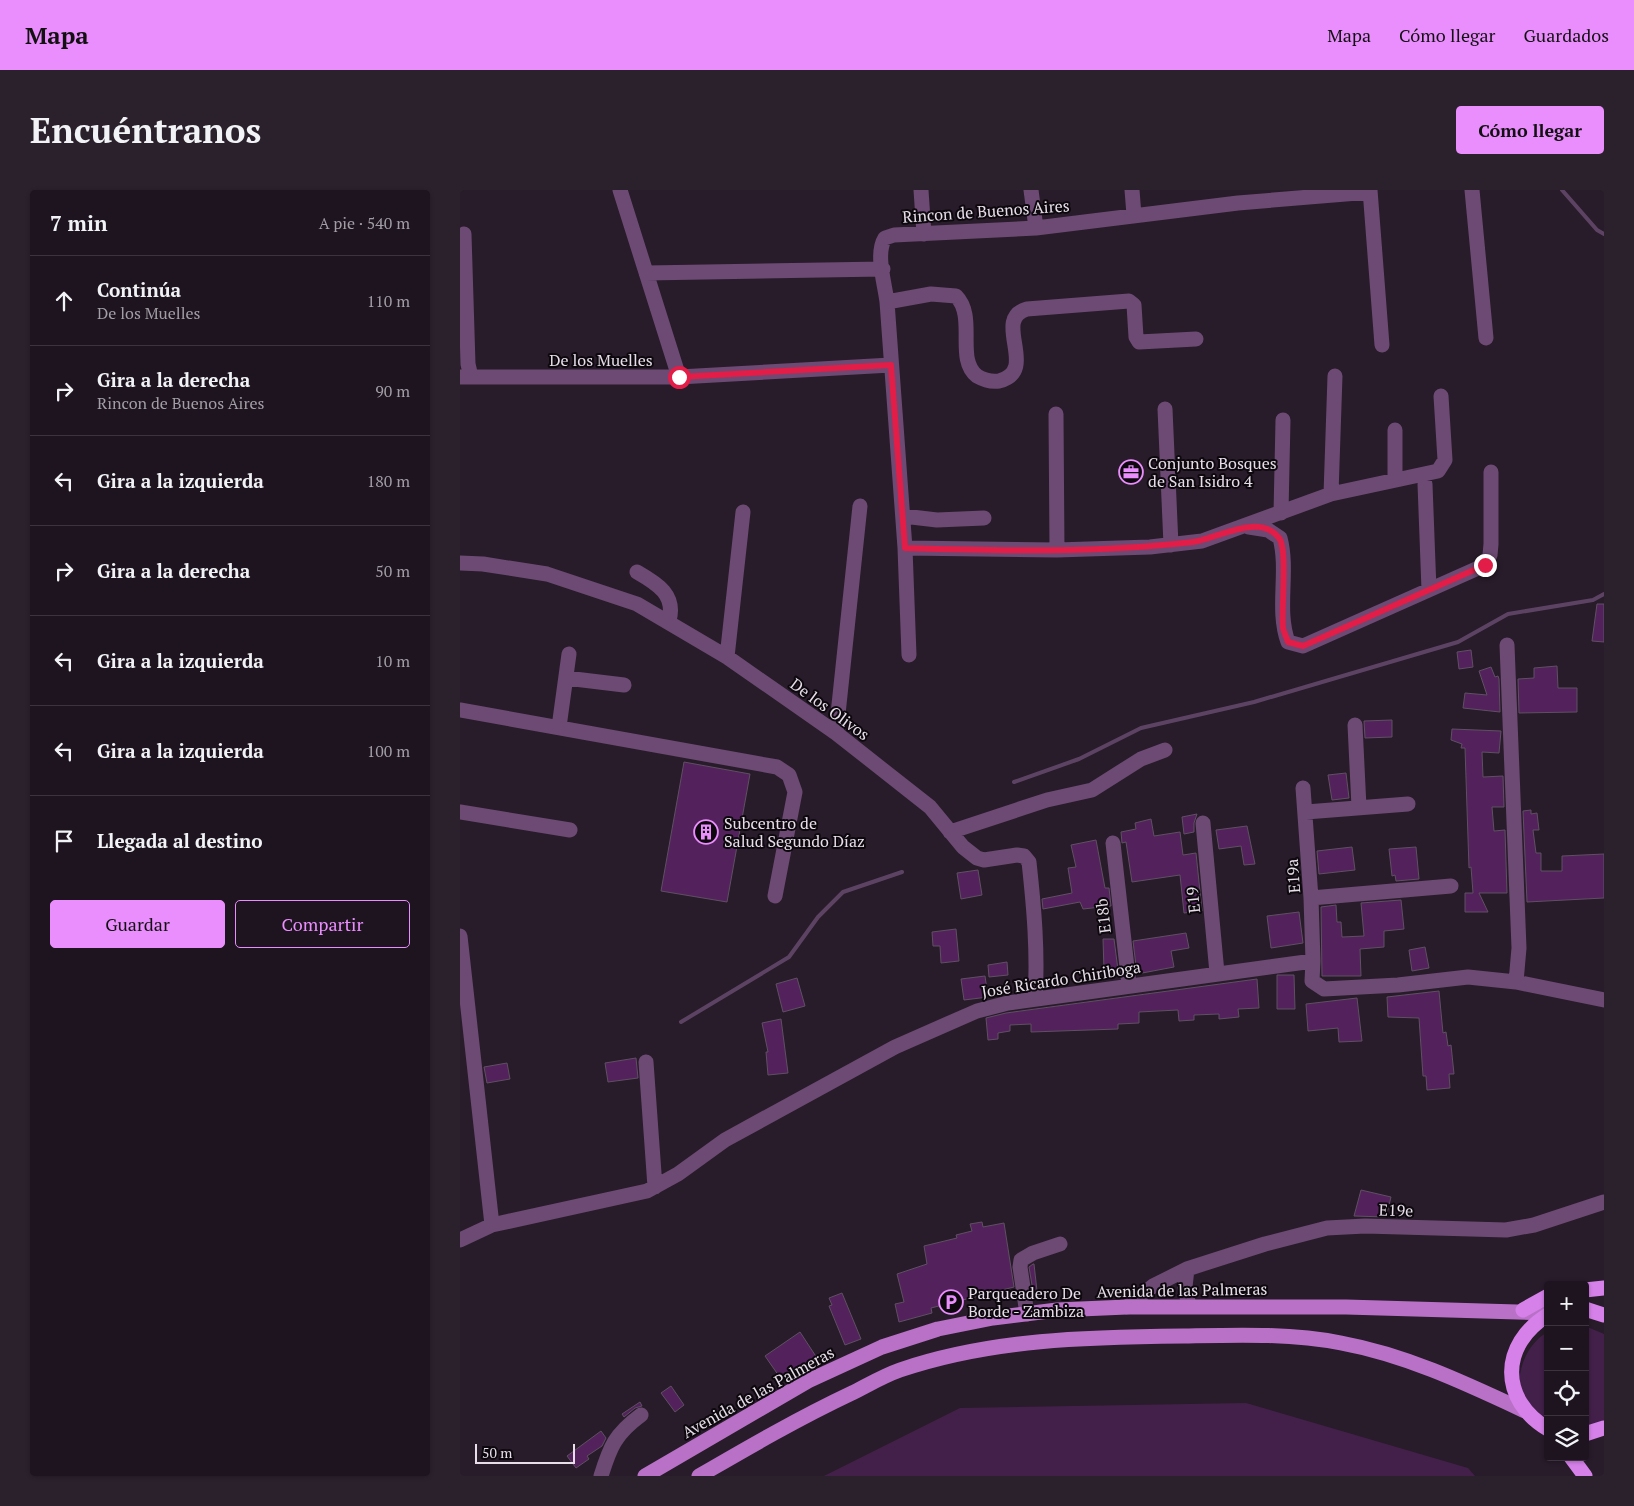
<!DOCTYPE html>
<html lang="es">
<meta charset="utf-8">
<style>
:root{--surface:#1e1420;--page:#2b212d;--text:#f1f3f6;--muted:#a19ea5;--line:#3c333e;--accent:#ea8dfd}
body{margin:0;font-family:"PT Serif",serif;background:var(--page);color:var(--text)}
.controls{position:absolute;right:15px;bottom:15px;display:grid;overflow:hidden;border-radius:5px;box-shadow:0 1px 4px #0004}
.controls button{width:45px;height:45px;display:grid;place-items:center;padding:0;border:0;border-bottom:1px solid var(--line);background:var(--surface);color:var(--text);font:25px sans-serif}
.scale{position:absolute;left:15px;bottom:12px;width:100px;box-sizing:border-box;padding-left:5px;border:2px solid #e7dee9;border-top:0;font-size:14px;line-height:18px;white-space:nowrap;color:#e7dee9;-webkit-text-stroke:4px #0d080e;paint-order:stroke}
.stop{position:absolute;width:15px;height:15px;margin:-11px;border:4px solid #e11d48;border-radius:50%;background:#fff}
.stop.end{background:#e11d48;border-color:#fff;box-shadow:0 1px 5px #0008}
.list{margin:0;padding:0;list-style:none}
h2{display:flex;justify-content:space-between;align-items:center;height:65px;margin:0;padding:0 20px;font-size:21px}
h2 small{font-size:16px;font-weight:400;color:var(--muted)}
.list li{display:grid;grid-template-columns:32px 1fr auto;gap:15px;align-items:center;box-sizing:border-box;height:90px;padding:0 20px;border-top:1px solid var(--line)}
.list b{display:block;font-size:19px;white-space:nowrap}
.list p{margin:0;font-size:16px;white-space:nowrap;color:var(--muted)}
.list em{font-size:16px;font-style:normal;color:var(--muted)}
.actions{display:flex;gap:10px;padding:15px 20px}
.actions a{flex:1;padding:11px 0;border:1px solid var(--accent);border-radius:5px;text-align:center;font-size:18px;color:var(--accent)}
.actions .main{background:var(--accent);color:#111}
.icon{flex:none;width:28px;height:28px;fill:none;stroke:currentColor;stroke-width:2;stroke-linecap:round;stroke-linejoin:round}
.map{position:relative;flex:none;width:1144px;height:1286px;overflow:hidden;border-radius:5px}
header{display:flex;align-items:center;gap:30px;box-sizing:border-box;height:70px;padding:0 25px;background:var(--accent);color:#111}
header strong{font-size:24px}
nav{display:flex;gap:28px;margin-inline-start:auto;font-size:18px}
.intro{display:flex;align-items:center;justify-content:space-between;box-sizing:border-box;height:120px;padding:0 30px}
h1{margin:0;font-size:35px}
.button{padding:12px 22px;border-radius:5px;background:var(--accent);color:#111;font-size:18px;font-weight:700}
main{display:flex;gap:30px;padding:0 30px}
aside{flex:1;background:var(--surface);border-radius:5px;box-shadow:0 1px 4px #0004}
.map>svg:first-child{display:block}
.green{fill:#43204a}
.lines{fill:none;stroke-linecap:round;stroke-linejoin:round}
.stream{stroke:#5d4363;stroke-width:4}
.building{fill:#53225d;stroke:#5f5062}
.minor{stroke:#6c4a73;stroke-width:15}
.major{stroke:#b871c7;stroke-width:15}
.highway{stroke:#d680e9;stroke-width:15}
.route{stroke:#e11d48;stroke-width:6}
.labels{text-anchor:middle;stroke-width:4;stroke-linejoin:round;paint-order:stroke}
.street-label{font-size:16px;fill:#e7dee9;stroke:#0d080e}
.poi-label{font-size:16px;fill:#e7dee9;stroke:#0d080e;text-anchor:start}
</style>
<header>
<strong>Mapa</strong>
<nav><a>Mapa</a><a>Cómo llegar</a><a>Guardados</a></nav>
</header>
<div class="intro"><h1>Encuéntranos</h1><a class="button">Cómo llegar</a></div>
<main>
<aside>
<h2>7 min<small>A pie · 540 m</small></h2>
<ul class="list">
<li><svg class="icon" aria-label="ahead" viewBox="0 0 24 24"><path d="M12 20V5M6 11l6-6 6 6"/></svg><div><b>Continúa</b><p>De los Muelles</p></div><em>110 m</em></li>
<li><svg class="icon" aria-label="right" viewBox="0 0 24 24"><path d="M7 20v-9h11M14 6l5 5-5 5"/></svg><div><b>Gira a la derecha</b><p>Rincon de Buenos Aires</p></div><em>90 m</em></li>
<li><svg class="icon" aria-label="left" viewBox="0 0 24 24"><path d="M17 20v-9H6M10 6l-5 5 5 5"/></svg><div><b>Gira a la izquierda</b></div><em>180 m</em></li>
<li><svg class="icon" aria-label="right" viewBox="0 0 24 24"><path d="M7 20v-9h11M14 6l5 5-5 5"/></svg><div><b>Gira a la derecha</b></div><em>50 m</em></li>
<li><svg class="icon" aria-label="left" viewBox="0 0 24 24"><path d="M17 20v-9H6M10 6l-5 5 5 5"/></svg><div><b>Gira a la izquierda</b></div><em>10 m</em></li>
<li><svg class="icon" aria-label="left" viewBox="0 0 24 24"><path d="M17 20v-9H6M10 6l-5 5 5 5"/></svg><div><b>Gira a la izquierda</b></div><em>100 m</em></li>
<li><svg class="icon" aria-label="arrive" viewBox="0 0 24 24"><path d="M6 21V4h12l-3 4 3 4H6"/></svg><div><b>Llegada al destino</b></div></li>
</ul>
<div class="actions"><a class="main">Guardar</a><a>Compartir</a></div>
</aside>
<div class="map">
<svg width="1144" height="1286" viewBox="0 0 1144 1286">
<rect width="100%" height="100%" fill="#281b2a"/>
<path class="green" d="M 1125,1136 L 1144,1144 L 1144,1235 L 1125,1243 Z
M 1088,1142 L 1088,1237 C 1080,1229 1070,1220 1064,1210 C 1052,1188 1066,1153 1088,1142 Z
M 786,1213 L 1008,1278 L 1015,1286 L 364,1286 L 500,1218 Z"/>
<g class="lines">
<path class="stream" d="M 1102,0 L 1137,40 L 1144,44
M 554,592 L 619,569 L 681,538 L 794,512 L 998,452 L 1048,424 L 1133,410 L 1144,404
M 221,832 L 329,767 L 358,727 L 383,702 L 442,682"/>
</g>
<path class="building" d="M 1137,414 L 1144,414 L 1144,452 L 1132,451 Z
M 1011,460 L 1013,477 L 999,479 L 997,462 Z
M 1097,476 L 1098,498 L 1117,498 L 1117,522 L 1059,523 L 1058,489 L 1074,488 L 1074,478 Z
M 1031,477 L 1035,487 L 1038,486 L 1039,489 L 1040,522 L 1003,518 L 1005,503 L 1027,505 L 1019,481 Z
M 932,530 L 932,547 L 905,548 L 904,531 Z
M 992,539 L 1041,541 L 1039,563 L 1022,562 L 1023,587 L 1043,586 L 1044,617 L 1032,617 L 1034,641 L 1045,640 L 1047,703 L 1019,703 L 1028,722 L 1005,722 L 1005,703 L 1013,703 L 1011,677 L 1009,678 L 1005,558 L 1001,558 L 1002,554 L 991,550 Z
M 224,572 L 290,584 L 267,712 L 201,701 Z
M 886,583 L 889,608 L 872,610 L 868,585 Z
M 1071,620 L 1071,624 L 1077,623 L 1079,640 L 1073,640 L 1076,663 L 1081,663 L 1081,681 L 1102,681 L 1102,666 L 1144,664 L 1144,708 L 1067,712 L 1063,621 Z
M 737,624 L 734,633 L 734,642 L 724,644 L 722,627 Z
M 691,629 L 694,646 L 720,642 L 723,665 L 736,663 L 742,721 L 724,723 L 720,685 L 672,692 L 666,652 L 662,653 L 661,642 L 676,639 L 675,633 Z
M 787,636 L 795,674 L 784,675 L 781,656 L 759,659 L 756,640 Z
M 636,650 L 645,698 L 649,698 L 651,716 L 623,719 L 620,712 L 583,719 L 582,709 L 612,703 L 608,678 L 616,677 L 611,655 Z
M 892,657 L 895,680 L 859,684 L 857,661 Z
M 956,657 L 959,689 L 936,691 L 935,685 L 932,686 L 929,659 Z
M 518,680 L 522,705 L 501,709 L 497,683 Z
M 941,710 L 944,739 L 924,741 L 924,757 L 900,759 L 901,786 L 862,786 L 861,717 L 876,715 L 877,732 L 881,732 L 882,747 L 904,746 L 901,713 Z
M 839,722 L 843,753 L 811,758 L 807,726 Z
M 496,739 L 499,771 L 481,773 L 480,756 L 473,756 L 472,742 Z
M 726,743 L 729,758 L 711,761 L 714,777 L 677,784 L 673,751 Z
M 643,749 L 654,749 L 658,780 L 644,780 Z
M 965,757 L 969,778 L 952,781 L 949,760 Z
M 547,772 L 548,785 L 529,787 L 528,775 Z
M 817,785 L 834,785 L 835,819 L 817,819 Z
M 525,786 L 528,807 L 504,810 L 501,789 Z
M 337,788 L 345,816 L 323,822 L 316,794 Z
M 797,789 L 799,818 L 778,819 L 779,827 L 759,829 L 759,824 L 734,825 L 734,830 L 719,831 L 718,820 L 679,822 L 679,833 L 658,834 L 658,839 L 571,842 L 571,834 L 550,835 L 550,841 L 538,843 L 538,849 L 528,850 L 526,828 L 546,823 Z
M 979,801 L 983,843 L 986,842 L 988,856 L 991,855 L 994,884 L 989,884 L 990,898 L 967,900 L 966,886 L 963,886 L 959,828 L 928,827 L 927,807 Z
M 897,808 L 902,851 L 879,852 L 878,838 L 848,841 L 846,814 Z
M 321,829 L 328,883 L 308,885 L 306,862 L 308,862 L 302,833 Z
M 176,868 L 178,888 L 148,892 L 145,873 Z
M 47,873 L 50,889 L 27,893 L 24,877 Z
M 901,1000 L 931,1007 L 926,1027 L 894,1026 Z
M 522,1032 L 523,1037 L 544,1033 L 554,1097 L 471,1118 L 472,1123 L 439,1132 L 435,1114 L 444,1112 L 437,1084 L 467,1074 L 464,1056 L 497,1048 L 496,1045 L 512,1041 L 510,1034 Z
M 573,1074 L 574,1074 L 577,1101 L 573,1101 L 569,1077 Z
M 382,1103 L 401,1149 L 385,1155 L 369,1116 L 372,1115 L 369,1108 Z
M 340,1142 L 357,1168 L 321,1189 L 305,1166 Z
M 211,1196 L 224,1215 L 215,1222 L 201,1203 Z
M 180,1212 L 182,1216 L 175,1218 L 164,1227 L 162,1224 Z
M 141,1241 L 146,1248 L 142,1256 L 127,1266 L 129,1269 L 116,1278 L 107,1266 Z"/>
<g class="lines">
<path class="minor" d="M 160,0 L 219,187
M 461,0 L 464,44
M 571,0 L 576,38
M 672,0 L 674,25
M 910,0 L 922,155
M 1012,0 L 1026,148
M 4,44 L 8,174 L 11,187
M 186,83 L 423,79
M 427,112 L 471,104 L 496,106 C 517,127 495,169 517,186 C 524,190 532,192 539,191 C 580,181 531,129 567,119 L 669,111 L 674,115 L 676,147 L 679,152 L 736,149
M 0,187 L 219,187 L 431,175
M 705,219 L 711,355
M 596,224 L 597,360
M 935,240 L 935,289
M 965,294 L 969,400
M 871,304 L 875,186
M 821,323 L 823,230
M 443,326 L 477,330 L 524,328
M 789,337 L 808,340 L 820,348 C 829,382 816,419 828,452 L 843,456 L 1025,375 L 1030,365 L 1031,354 L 1031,282
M 445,358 L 597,360 L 690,357 L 742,351 L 871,304 L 978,281 L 985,270 L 981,206
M 0,373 L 23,374 L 87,384 L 177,414 L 267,467 L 376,543 L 470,617 L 503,657 L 517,668 L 524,670 L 557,665 L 564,666 L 569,672 C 574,718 578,763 575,809
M 177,382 C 198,394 216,405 209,431
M 1047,455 L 1059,758 L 1056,792
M 449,465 L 445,358 L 427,112 C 425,94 415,64 425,48 L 434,45 L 576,38 L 778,13 L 910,2
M 267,467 L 283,322
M 106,488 L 164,495
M 0,520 L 317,577 L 329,585 L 335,602 L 315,706
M 895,535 L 899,617
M 99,537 L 109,464
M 376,543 L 400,316
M 843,598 L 851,708 L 853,771
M 0,622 L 110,640
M 846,622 L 948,614
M 743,633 L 757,783
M 490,642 L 587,610 L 632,600 L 681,569 L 705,560
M 653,653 L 669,795
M 851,708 L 991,696
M 0,746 L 32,1035
M 186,872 L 195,997
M 0,1050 L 32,1035 L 187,1001 L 218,984 L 265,950 L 435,857 L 517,821 L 548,813 L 853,771 L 852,791 L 864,799 L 938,795 L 1008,787 L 1056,792 L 1144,810
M 727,1079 L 725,1097 L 729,1116
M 667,1117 L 693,1096 L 727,1079 L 805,1054 L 867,1038 L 905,1036 L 1046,1040 L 1074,1035 L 1144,1012
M 567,1124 L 560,1077 L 561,1070 L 573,1063 L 600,1054
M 141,1286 C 150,1257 155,1244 181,1225"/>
<path class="major" d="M 185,1286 L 348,1191 L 422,1157 L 478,1139 L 533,1128 L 597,1120 L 667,1117 L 886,1117 L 1088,1123
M 239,1286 C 289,1257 339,1228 392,1203 C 408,1195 423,1186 440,1180 C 531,1149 628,1147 724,1146 C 776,1145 830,1143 881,1153 C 946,1165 1005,1193 1065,1221"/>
<path class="highway" d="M 1125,1100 L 1144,1098
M 1125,1119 L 1144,1125
M 1063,1120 L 1088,1106
M 1088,1125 C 1040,1154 1039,1210 1088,1239
M 1125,1244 L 1144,1238
M 1111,1267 L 1125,1286"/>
</g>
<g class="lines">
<path class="route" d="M 219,187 L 431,175 L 445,358 C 541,361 638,363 733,352 C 757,349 799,322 819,348 C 828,359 821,420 823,438 C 824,443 827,448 828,452 L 843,456 L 1025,375"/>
</g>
<defs>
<g id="office-ring" transform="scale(1.25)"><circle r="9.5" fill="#0d080e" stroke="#ea8dfd" stroke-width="1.5"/><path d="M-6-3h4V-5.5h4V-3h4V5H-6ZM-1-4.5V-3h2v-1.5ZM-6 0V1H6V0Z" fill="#ea8dfd"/></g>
<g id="building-ring" transform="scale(1.25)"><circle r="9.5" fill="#0d080e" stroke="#ea8dfd" stroke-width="1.5"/><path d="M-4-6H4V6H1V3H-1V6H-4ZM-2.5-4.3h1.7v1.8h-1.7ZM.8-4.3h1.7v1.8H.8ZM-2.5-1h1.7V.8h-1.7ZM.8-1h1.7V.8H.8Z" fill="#ea8dfd"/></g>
<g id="parking-ring" transform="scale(1.25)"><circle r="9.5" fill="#0d080e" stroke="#ea8dfd" stroke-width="1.5"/><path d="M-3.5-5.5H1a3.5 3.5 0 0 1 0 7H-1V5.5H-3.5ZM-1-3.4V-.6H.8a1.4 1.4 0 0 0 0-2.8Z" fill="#ea8dfd"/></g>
</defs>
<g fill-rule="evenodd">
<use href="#office-ring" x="671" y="282"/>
<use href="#building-ring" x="246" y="642"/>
<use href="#parking-ring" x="491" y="1112"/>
</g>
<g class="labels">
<g class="street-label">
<text transform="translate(526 21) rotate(-4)" y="6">Rincon de Buenos Aires</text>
<text x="141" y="176">De los Muelles</text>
<text transform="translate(370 519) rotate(36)" y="6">De los Olivos</text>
<text transform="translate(833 686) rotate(-94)" y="6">E19a</text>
<text transform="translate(733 710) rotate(-96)" y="6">E19</text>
<text transform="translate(643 726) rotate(-97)" y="6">E18b</text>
<text transform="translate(601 789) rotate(-9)" y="6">José Ricardo Chiriboga</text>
<text transform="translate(936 1020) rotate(2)" y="6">E19e</text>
<text transform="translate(722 1100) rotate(-1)" y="6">Avenida de las Palmeras</text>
<text transform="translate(298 1202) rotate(-29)" y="6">Avenida de las Palmeras</text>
</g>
<g class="poi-label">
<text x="688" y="279">Conjunto Bosques<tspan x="688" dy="18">de San Isidro 4</tspan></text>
<text x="264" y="639">Subcentro de<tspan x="264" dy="18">Salud Segundo Díaz</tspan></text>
<text x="508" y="1109">Parqueadero De<tspan x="508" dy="18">Borde - Zambiza</tspan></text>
</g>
</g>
</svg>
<div class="controls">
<button>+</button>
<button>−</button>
<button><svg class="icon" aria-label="locate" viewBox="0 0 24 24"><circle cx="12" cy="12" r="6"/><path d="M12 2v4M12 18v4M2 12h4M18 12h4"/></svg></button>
<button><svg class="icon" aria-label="layers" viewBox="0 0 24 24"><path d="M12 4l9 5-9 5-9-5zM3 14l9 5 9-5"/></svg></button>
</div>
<div class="scale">50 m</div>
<div class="stop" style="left:219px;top:187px"></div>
<div class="stop end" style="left:1025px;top:375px"></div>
</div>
</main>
